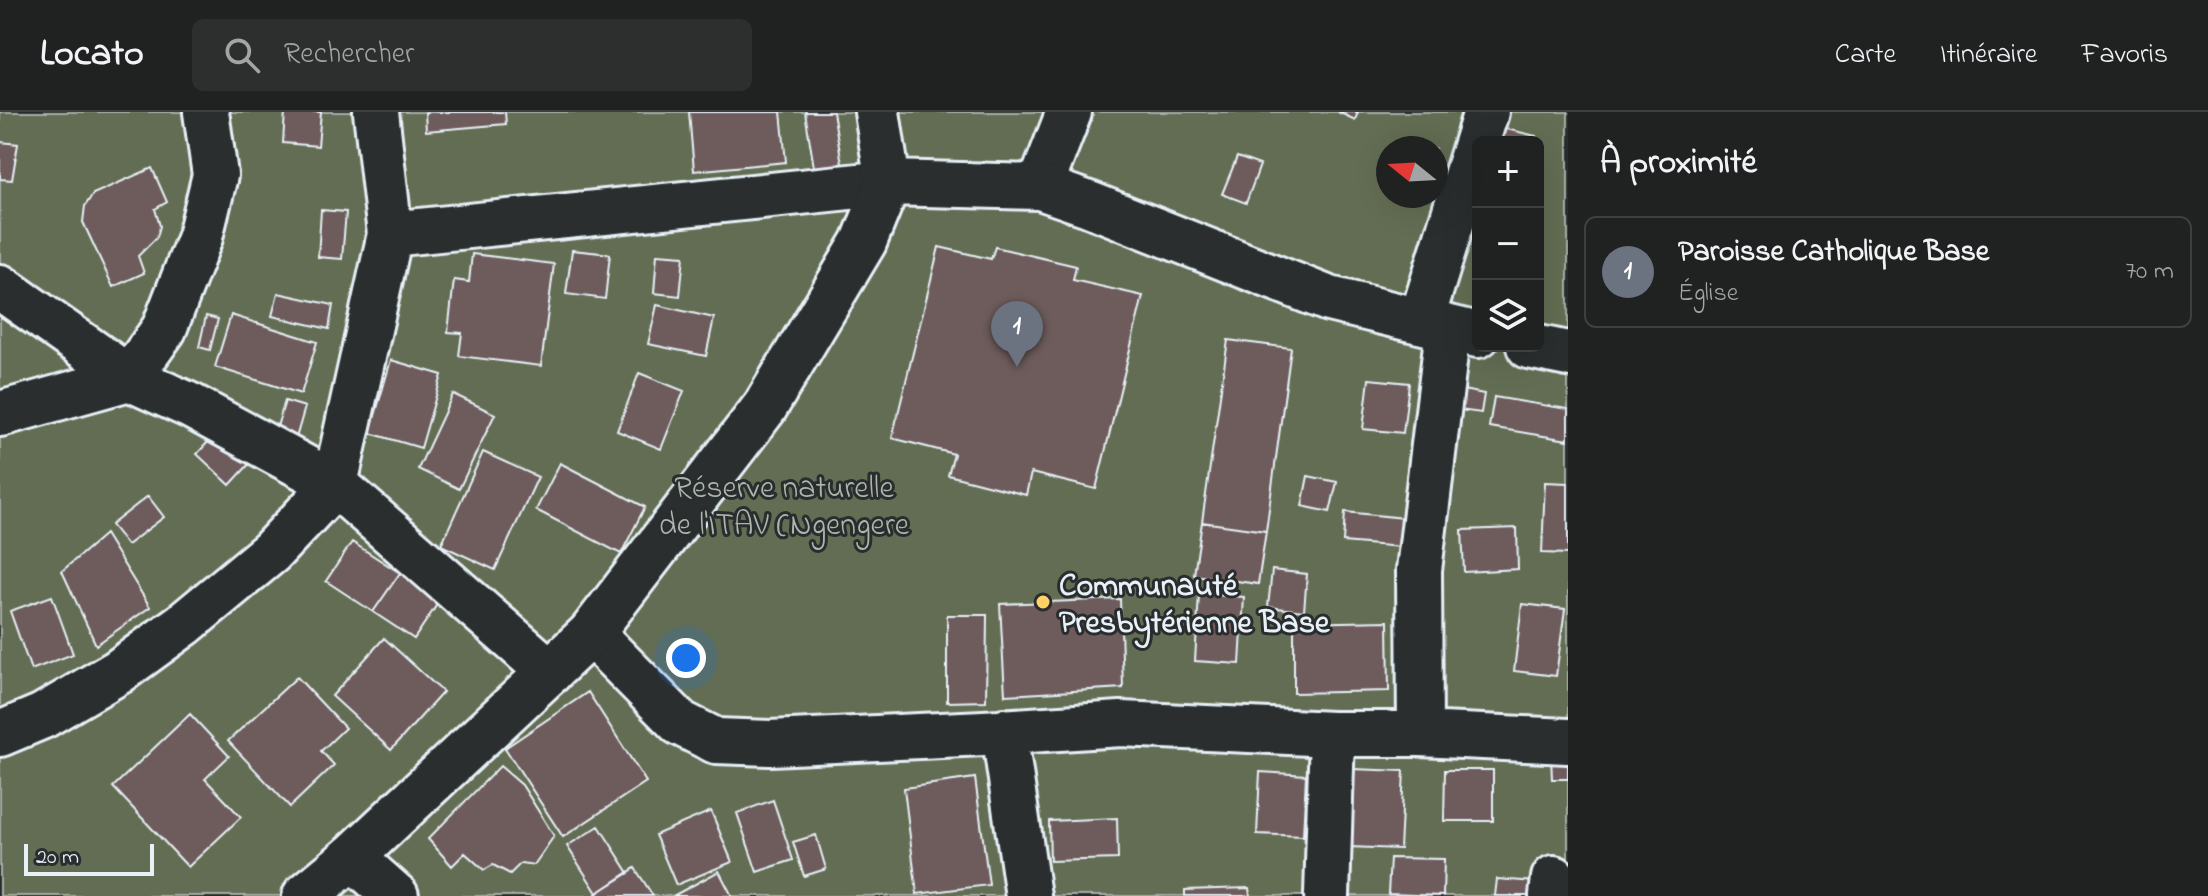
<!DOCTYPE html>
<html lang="fr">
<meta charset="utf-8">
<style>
:root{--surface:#202222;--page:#2d2f2f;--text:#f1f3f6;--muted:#a2a4a5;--line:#3d3f40;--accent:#8bbbb9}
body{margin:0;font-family:"Indie Flower",sans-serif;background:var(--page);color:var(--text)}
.controls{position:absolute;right:24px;top:24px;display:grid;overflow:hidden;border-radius:12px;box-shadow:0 8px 32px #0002}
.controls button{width:72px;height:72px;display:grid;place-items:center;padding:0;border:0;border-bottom:2px solid var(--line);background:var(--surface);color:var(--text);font:40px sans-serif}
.compass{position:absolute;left:1376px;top:24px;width:72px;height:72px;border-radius:50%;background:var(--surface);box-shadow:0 8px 32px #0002;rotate:288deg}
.scale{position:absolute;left:24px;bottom:20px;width:130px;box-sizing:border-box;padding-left:8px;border:4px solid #e8f1f8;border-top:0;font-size:22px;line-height:28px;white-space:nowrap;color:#e8f1f8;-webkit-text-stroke:6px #2a2d2e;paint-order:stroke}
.you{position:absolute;left:686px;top:546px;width:28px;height:28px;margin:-20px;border:6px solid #fff;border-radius:50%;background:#1a73e8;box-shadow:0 0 0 12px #1a73e833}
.badge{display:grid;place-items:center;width:52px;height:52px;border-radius:50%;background:var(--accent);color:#fff;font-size:26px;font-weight:700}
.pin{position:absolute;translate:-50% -66px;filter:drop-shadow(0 2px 4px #0008)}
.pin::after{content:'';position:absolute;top:42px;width:28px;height:24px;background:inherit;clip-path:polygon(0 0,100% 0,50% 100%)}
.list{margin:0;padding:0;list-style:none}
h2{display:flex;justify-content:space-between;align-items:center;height:104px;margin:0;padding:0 32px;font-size:34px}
h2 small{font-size:26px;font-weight:400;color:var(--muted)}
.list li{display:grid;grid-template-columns:52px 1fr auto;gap:24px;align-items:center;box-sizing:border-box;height:112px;margin:0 16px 16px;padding:0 16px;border:2px solid var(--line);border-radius:12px}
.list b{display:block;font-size:30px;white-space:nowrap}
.list p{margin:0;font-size:26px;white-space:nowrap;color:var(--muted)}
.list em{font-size:26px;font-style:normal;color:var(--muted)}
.icon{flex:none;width:44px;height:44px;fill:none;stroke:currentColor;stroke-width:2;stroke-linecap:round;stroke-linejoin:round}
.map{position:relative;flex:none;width:1568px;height:784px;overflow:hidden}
header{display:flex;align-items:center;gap:48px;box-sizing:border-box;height:112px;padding:0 40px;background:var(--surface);border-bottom:2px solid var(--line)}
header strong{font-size:38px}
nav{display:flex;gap:44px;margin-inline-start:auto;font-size:28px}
.search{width:560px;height:72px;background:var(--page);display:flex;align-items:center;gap:20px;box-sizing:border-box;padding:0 28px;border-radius:12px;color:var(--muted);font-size:30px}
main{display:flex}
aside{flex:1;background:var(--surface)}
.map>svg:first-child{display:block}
.green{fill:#636d53;stroke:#a6afa6;stroke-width:2;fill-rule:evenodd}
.building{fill:#6e5b5b;stroke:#e8f1f8;stroke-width:2}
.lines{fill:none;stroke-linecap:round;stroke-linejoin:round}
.street-casing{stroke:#e8f1f8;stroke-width:50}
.secondary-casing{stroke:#e8f1f8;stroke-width:50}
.street{stroke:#2a2d2e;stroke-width:44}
.secondary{stroke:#2a2d2e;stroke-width:44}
.poi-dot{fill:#ffd166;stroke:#2a2d2e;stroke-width:3}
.labels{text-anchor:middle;stroke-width:6;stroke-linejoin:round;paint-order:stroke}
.park-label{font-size:32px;fill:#acb6ae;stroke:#2a2d2e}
.poi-label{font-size:32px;font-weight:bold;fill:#e8f1f8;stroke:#2a2d2e;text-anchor:start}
</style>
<header>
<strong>Locato</strong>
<div class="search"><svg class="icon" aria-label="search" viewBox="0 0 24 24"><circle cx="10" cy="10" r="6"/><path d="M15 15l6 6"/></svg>Rechercher</div>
<nav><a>Carte</a><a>Itinéraire</a><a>Favoris</a></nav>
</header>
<main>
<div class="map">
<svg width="1568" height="784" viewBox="0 0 1568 784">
<rect width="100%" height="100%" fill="#2a2d2e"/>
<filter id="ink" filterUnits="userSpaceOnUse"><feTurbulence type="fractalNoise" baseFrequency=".0125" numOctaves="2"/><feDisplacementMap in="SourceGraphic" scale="16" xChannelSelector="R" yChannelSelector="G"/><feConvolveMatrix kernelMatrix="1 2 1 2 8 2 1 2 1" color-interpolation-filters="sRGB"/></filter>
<g filter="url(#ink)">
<path class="green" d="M 0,0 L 1568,0 L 1568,784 L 0,784 ZM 1478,30 L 1538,30 L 1538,234 L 1478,234 ZM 1388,36 L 1436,36 L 1436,84 L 1388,84 Z"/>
<path class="building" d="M 285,0 L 321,0 L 318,34 L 283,31 Z
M 425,0 L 505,0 L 506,12 L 426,19 Z
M 689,0 L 781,0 L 786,50 L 694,59 Z
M 805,0 L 833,0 L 844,63 L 816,68 Z
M 1338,0 L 1358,0 L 1355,8 Z
M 1502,16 L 1536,24 L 1535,30 L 1499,30 Z
M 0,30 L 18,32 L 12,68 L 0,67 Z
M 1237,45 L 1260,53 L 1246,91 L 1222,82 Z
M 152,56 L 167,90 L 155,97 L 160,114 L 157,125 L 138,144 L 144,161 L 113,175 L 83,110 L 85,94 L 93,82 Z
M 321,98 L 346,100 L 342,147 L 318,145 Z
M 939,135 L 991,147 L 995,135 L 1076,154 L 1073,168 L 1143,184 L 1096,377 L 1031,361 L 1026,383 L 948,363 L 954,342 L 892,326 Z
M 572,138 L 610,142 L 605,187 L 566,182 Z
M 472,142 L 554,152 L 541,254 L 459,244 L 462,221 L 448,220 L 454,168 L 469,170 Z
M 657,142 L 684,144 L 680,184 L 654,181 Z
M 278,181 L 333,193 L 329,217 L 272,204 Z
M 657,193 L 714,206 L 706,244 L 648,232 Z
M 231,203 L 317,230 L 301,282 L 215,255 Z
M 206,204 L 218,207 L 210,238 L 199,235 Z
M 1228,228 L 1291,236 L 1266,419 L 1202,410 Z
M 391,248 L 442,263 L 421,336 L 370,321 Z
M 639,261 L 684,279 L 661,337 L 617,319 Z
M 1369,267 L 1409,271 L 1403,321 L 1363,317 Z
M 1463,278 L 1484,282 L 1481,301 L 1459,298 Z
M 453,282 L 495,302 L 459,377 L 418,357 Z
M 1494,285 L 1568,297 L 1568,328 L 1489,315 Z
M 285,289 L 305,295 L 296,326 L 275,321 Z
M 219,318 L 252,349 L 230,373 L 197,342 Z
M 483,340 L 538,365 L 495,458 L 441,433 Z
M 560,351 L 645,395 L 621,442 L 536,398 Z
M 1308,364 L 1337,370 L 1330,400 L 1302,394 Z
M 1545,370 L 1568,371 L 1568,442 L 1542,441 Z
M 148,384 L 164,405 L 127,433 L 111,413 Z
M 1345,400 L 1404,406 L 1401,435 L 1343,430 Z
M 1202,410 L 1266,419 L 1258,472 L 1194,463 Z
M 1517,416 L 1518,457 L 1464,460 L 1462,418 Z
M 105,422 L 150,495 L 96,533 L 62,459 Z
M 352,430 L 400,461 L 373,500 L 326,469 Z
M 1272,458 L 1307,462 L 1304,499 L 1268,495 Z
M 400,461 L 440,488 L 414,527 L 373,500 Z
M 1199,482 L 1244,485 L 1240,552 L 1195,549 Z
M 52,484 L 73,542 L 31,558 L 10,499 Z
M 1120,487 L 1123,576 L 1005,583 L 1000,492 Z
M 1522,492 L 1565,497 L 1556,564 L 1514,559 Z
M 947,503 L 987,503 L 986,589 L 947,590 Z
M 1388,509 L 1389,579 L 1294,581 L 1294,511 Z
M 384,526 L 443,580 L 391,638 L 332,584 Z
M 297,565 L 345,616 L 321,639 L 334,653 L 290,695 L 228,629 Z
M 588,580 L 646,670 L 563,725 L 505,636 Z
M 190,602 L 229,644 L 205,667 L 241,705 L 188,755 L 113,675 Z
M 1551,644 L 1568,644 L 1568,667 L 1552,667 Z
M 500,654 L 522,673 L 554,724 L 534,753 L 521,751 L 510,762 L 493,753 L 484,758 L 465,741 L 452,754 L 428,727 Z
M 1352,657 L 1404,659 L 1400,737 L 1349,735 Z
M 1445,658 L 1493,658 L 1493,709 L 1444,709 Z
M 1260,660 L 1306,663 L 1303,724 L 1257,722 Z
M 975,666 L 989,773 L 917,782 L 904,676 Z
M 773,688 L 793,748 L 757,760 L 737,701 Z
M 711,699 L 732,750 L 676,773 L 655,723 Z
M 1117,706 L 1118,747 L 1050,749 L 1049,709 Z
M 599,714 L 629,761 L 597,781 L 567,734 Z
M 816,723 L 826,757 L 804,764 L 793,730 Z
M 1390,746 L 1444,747 L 1443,784 L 1388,782 Z
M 635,756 L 653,784 L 598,784 L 596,782 Z
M 719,759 L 732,784 L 673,784 Z
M 1497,767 L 1536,770 L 1535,784 L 1495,784 Z
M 1249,776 L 1250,784 L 1185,784 L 1185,778 Z"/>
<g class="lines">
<g class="street-casing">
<path id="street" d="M 1040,75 L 1069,0
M 390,122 L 888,71
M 0,175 L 129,266 L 191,294 L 335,372 L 550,560
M 1421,209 L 1486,0
M 0,302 L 129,266 L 164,217 L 200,125 L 215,63 L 206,0
M 591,521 L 680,611 L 716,629 L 770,631 L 984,621 L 1121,612 L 1332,622 L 1420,622 L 1568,629
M 1004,619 L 1028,784
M 0,622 L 43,604 L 118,560 L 184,512 L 271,440 L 335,372 L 390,122 L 376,0
M 1420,622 L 1419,458 L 1448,217
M 352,745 L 396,784
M 1327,784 L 1332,622
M 1552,784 L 1554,766"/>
</g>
<g class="secondary-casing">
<path id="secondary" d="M 888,71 L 1040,75 L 1089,92 L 1329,187 L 1478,223
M 1529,234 L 1568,242
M 305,784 L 352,745 L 591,521 L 765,295 L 864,130 L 888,71 L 877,0"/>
</g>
<use href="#street" class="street"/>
<use href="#secondary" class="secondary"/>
</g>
</g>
<circle class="poi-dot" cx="1043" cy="490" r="8"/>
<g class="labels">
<g class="park-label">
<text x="784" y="385">Réserve naturelle<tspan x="784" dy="37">de l'ITAV (Ngengere</tspan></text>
</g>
<g class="poi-label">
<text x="1059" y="483">Communauté<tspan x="1059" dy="37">Presbytérienne Base</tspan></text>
</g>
</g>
</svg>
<div class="controls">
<button>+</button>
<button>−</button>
<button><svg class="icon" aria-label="layers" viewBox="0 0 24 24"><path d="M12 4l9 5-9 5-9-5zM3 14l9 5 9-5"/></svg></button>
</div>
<svg class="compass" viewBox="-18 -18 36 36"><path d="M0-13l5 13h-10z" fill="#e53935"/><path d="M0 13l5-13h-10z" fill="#a2a4a5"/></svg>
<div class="scale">20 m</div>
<div class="you"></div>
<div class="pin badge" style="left:1017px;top:255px;background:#6b7280">1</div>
</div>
<aside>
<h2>À proximité<small></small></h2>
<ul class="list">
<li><span class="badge" style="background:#6b7280">1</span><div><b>Paroisse Catholique Base</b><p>Église</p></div><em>70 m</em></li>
</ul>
</aside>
</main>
